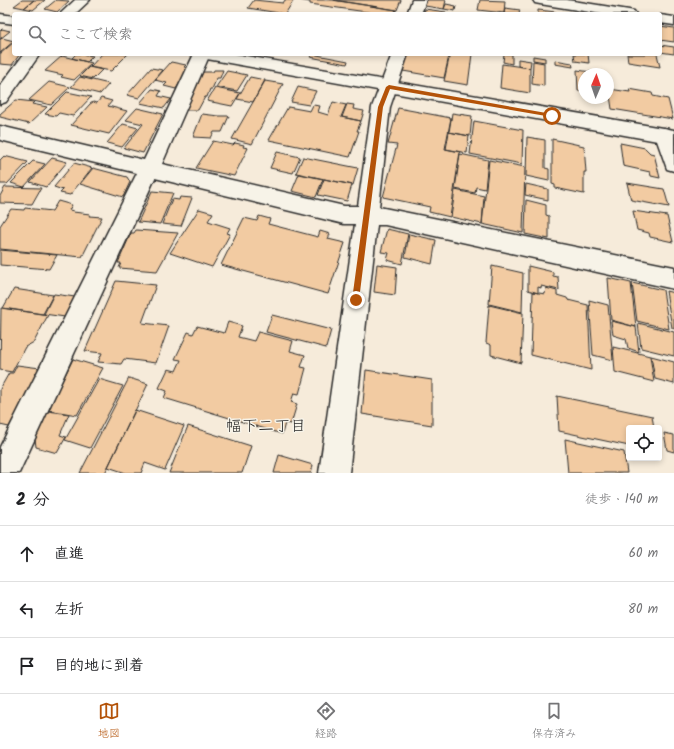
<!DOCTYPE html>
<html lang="ja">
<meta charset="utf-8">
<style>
:root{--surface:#fff;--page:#f6f6f6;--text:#202124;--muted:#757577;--line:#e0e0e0;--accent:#b45309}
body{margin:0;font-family:Kalam,"Klee One",sans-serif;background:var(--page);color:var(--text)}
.controls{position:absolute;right:12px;bottom:12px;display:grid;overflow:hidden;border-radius:4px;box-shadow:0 2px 6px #0003}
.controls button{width:36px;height:36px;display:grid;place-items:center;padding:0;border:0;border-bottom:1px solid var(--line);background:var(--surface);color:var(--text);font:20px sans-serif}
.compass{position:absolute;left:578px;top:68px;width:36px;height:36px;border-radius:50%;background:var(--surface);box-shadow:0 2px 6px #0003;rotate:2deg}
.stop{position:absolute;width:12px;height:12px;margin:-9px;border:3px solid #b45309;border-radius:50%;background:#fff}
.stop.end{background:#b45309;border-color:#fff;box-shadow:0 1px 4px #0008}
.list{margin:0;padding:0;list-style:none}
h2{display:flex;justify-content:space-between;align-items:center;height:52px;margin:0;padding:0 16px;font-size:17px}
h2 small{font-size:13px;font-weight:400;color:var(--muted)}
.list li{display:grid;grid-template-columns:26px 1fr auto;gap:12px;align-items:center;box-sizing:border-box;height:56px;padding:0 16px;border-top:1px solid var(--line)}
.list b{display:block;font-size:15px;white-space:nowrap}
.list em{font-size:13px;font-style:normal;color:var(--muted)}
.icon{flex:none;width:22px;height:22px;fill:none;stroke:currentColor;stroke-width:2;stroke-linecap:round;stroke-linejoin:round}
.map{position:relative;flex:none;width:674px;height:473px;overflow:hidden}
.search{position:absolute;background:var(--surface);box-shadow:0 2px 6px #0003;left:12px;right:12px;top:12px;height:44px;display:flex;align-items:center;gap:10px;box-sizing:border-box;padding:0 14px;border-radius:4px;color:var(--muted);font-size:15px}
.sheet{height:220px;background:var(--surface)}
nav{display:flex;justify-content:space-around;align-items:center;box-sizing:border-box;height:56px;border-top:1px solid var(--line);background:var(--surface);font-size:11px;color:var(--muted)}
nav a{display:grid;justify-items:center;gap:2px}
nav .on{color:var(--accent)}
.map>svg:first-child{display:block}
.building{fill:#f2cba2;stroke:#2b2b2b}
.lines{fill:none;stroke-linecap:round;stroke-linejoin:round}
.minor-casing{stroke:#2b2b2b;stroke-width:3}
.tertiary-casing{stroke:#2b2b2b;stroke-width:3}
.minor{fill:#f7f3e8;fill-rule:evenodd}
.tertiary{fill:#f7f3e8;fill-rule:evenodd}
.route{fill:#b45309}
.labels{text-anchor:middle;stroke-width:3;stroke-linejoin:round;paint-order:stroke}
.near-neighbourhood-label{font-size:16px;fill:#2b2b2b;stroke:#f7f3e8}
</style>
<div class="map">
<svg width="674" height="473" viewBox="0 0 674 473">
<rect width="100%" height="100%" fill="#f6ebda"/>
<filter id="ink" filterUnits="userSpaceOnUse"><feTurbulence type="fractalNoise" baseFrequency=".025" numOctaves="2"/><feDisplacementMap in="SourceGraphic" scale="8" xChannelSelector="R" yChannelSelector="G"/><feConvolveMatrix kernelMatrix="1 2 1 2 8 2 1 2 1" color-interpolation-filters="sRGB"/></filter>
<g filter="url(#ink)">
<path class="building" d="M 22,0 L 34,0 L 24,8 L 14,6 Z
M 34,0 L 45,0 L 33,10 L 24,8 Z
M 56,0 L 69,1 L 57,12 L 45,9 Z
M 254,0 L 283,3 L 285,0 L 294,0 L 285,14 L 248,8 Z
M 298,0 L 332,0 L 396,10 L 395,14 L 381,14 L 310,4 L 310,2 Z
M 334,0 L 401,0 L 397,10 Z
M 427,0 L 446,0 L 444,9 L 425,6 Z
M 480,0 L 505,1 L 504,13 L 478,10 Z
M 446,4 L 456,6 L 455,11 L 444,9 Z
M 505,8 L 520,10 L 519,14 L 504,14 Z
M 425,9 L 446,12 L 446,14 L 424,14 Z
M 538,10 L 556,12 L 556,14 L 538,14 Z
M 660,26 L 674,28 L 674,42 L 660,40 Z
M 2,29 L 10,31 L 0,39 L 0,31 Z
M 2,38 L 14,41 L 0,53 L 0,40 Z
M 14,42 L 14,54 L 20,54 L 12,65 L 0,64 L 0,54 Z
M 660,45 L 674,47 L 674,54 L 660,52 Z
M 76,54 L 82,54 L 93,56 L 87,62 L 72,58 Z
M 102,54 L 128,54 L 111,71 L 90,67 Z
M 312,54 L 348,61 L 347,64 L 310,57 Z
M 408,54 L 435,54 L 449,56 L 444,78 L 403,71 Z
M 450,54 L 472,54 L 468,85 L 444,81 Z
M 504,54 L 512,54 L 512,64 L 503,62 Z
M 574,54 L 588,54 L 589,63 L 575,61 Z
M 627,54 L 657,54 L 660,67 L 628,62 Z
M 62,56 L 92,63 L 74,80 L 61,77 L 63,75 L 45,71 Z
M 533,56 L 545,58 L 545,62 L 533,60 Z
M 518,59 L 531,61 L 530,68 L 518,66 Z
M 555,60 L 572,63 L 573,67 L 555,64 Z
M 533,61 L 544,63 L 544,86 L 532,84 Z
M 171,62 L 186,65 L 184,67 L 188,68 L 176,89 L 164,86 L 167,83 L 155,80 Z
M 502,64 L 530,68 L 530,93 L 500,88 Z
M 89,67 L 102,70 L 93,79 L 80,76 Z
M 151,68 L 163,70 L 139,98 L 127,95 Z
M 214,70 L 223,70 L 220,78 L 217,78 L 212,89 L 210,89 L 207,97 L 205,97 L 198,110 L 186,110 L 203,72 L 213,72 Z
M 577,70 L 591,72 L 591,74 L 584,74 L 584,92 L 578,91 Z
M 227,71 L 247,75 L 237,91 L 216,87 Z
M 80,77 L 109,84 L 100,94 L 71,87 Z
M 250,77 L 265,80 L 253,102 L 237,99 Z
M 265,81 L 283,84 L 252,144 L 232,139 Z
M 49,82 L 70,87 L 51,105 L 29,100 Z
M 298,87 L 316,91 L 309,105 L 291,102 Z
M 215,88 L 240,93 L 232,106 L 207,101 Z
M 152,89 L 161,91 L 158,96 L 171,99 L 164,108 L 140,103 Z
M 609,89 L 630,92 L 629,89 L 652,93 L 653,96 L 668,99 L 673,119 L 612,109 Z
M 67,92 L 91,97 L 73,116 L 59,113 L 56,116 L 45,114 Z
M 101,98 L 112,101 L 108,106 L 127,111 L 109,134 L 71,125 L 90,104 L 93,102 L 97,103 Z
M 16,100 L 34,102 L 32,104 L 47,107 L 29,124 L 0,117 L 0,114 Z
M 333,102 L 346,105 L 341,117 L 361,121 L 357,131 L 359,131 L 350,157 L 269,140 L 288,107 L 310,111 L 313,105 L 320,106 L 318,112 L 328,115 Z
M 347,104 L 354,105 L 353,109 L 364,111 L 361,121 L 342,117 Z
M 137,108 L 163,114 L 143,153 L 124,148 L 143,124 L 126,120 Z
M 398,108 L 451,118 L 445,149 L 460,152 L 450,217 L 429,212 L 430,207 L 383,197 L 397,145 L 388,144 Z
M 452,113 L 472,116 L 470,136 L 449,132 Z
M 202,114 L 219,116 L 229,116 L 222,132 L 214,132 L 211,138 L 193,137 Z
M 474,121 L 523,130 L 522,164 L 470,154 Z
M 123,124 L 138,128 L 122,147 L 107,143 Z
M 449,132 L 469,136 L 467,153 L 446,149 Z
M 527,137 L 545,140 L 545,168 L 549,169 L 549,181 L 526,176 Z
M 552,139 L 584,146 L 586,172 L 584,172 L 584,194 L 555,188 L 555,185 L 552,184 Z
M 213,141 L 233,145 L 235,143 L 244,145 L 243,147 L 248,148 L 234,176 L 196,168 Z
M 620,143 L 645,148 L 650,153 L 654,154 L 660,178 L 651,176 L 650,172 L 623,166 Z
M 277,152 L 300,157 L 293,173 L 270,168 Z
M 460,154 L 488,160 L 485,189 L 476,187 L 475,193 L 455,189 Z
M 4,156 L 28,162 L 7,184 L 0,184 L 0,160 Z
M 303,157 L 358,168 L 353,185 L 296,173 Z
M 52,158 L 67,162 L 46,187 L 30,182 Z
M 489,160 L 525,167 L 523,233 L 482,224 Z
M 33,161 L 45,164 L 24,187 L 11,183 Z
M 74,163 L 92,168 L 70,195 L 60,193 L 63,190 L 54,187 Z
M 93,168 L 127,177 L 130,182 L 123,197 L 80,184 Z
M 299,174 L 323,179 L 316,197 L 292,191 Z
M 324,179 L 352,185 L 347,201 L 318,195 Z
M 627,183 L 664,189 L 669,207 L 631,200 Z
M 526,184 L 548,189 L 548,200 L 525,195 Z
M 5,187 L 41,188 L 32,204 L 0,203 L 0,196 Z
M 455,190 L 484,196 L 482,224 L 451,217 Z
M 152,191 L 173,193 L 160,224 L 138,222 Z
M 180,197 L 192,198 L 181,226 L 162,224 L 172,199 L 179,200 Z
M 526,200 L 546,205 L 546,215 L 549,216 L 549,239 L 525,234 Z
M 58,201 L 72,205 L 69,210 L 74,211 L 73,212 L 90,214 L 89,216 L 102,217 L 82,257 L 0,249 L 0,226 L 11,209 L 24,210 L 25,208 L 52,211 Z
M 199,209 L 213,213 L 208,221 L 230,228 L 227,233 L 230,234 L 212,267 L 170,253 Z
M 633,211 L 667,216 L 673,242 L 650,237 L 649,233 L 637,230 Z
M 259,216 L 270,219 L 268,224 L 318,237 L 320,231 L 330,234 L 328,239 L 345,243 L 328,294 L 221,265 L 244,218 L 257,221 Z
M 387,229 L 408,234 L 402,264 L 387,260 L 389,253 L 381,252 Z
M 136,230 L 178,233 L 157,271 L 119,268 L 121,263 L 118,263 L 131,233 L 134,233 Z
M 409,234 L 436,240 L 432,264 L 405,257 Z
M 0,250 L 57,255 L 49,269 L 0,265 Z
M 377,264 L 397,267 L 395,295 L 374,292 Z
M 492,266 L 523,273 L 522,312 L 489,304 Z
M 528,266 L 553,272 L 553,276 L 558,277 L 559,290 L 541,286 L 541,288 L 538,287 L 538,293 L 528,290 Z
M 608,278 L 631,283 L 636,327 L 611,320 Z
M 116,281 L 156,285 L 142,323 L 169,326 L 156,363 L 124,359 L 121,364 L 98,362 L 102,353 L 85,351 Z
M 632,283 L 663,290 L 669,329 L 637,321 Z
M 546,288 L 557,291 L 557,295 L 567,298 L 568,300 L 588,305 L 591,370 L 531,355 L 533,292 L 545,294 Z
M 14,289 L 53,295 L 43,314 L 3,308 Z
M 666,291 L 674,293 L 674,329 L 672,328 Z
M 54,294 L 75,297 L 65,317 L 44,314 Z
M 589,300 L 608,305 L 613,360 L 593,355 Z
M 489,305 L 523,313 L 521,363 L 491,355 L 491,345 L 486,343 Z
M 1,308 L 48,315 L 34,342 L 25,347 L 12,372 L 0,370 Z
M 272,315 L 331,330 L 326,348 L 266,332 Z
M 611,321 L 636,327 L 639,352 L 628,348 L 626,339 L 613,335 Z
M 228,322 L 242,326 L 238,337 L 254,341 L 258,332 L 293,341 L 290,351 L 305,355 L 301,367 L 306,368 L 299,394 L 294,393 L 291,402 L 297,404 L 291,424 L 285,423 L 282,434 L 164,398 L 167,391 L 159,388 L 168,369 L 176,371 L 181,360 L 175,359 L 188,332 L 193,334 L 197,326 L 224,333 Z
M 638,323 L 674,332 L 674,356 L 641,348 Z
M 613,347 L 650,356 L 654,382 L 615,372 Z
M 651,356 L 674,362 L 674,384 L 655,379 Z
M 73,359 L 103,368 L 77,415 L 48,410 Z
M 17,365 L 40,368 L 9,427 L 0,425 L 0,389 L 9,373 L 13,373 Z
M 366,370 L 432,380 L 432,425 L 362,414 Z
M 129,378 L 148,384 L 105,473 L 80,473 Z
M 99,379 L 123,386 L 90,448 L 65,440 Z
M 557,396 L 652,416 L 654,428 L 629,428 L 629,446 L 559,431 Z
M 135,410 L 184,426 L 165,470 L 145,463 L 141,473 L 126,473 L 108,467 Z
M 48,411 L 69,414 L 60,435 L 66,437 L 57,453 L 36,447 L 35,439 Z
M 188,426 L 251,446 L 242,473 L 169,473 Z
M 664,433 L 674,435 L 674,452 L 667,450 Z
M 565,439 L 624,452 L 627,473 L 568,473 Z
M 279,455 L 313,465 L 311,473 L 274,473 Z"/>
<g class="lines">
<g class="minor-casing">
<path id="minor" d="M 75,0 L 90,0 L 75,14 L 60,14 Z
M 412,0 L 426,0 L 421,14 L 407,14 Z
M 533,0 L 567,0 L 629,10 L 634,11 L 636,14 L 602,14 L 540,4 L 535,3 Z
M 660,15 L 674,17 L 674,25 L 660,23 Z
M 24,54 L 40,54 L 6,102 L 0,104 L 0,86 Z
M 194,54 L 210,54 L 162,164 L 344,206 L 358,206 L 372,107 L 392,54 L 408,54 L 390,107 L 379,207 L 674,267 L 674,289 L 385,225 L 377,225 L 349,473 L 319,473 L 355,224 L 344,224 L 155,178 L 19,473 L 0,473 L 0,447 L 137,173 L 0,140 L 0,126 L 144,160 Z
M 664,128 L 671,130 L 674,137 L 674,171 L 667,169 L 655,135 L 657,130 Z"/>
</g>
<g class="tertiary-casing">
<path id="tertiary" d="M 0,14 L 14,16 L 14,24 L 0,22 Z
M 199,54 L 235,54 L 674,130 L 674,144 L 207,59 L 201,57 Z"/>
</g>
<use href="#minor" class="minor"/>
<use href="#tertiary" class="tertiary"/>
</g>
</g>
<path class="route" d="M 389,85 L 552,114 L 555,116 L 552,117 L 390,89 L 383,107 L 359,300 L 356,303 L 352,300 L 378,107 L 386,87 Z"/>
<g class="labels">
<g class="near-neighbourhood-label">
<text x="266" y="431">幅下二丁目</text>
</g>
</g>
</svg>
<div class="controls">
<button><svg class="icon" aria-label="locate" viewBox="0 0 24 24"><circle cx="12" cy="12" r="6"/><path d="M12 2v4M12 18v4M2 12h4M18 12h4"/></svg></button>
</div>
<svg class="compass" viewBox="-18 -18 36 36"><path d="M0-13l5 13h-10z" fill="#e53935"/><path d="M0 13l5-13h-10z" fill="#757577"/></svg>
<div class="stop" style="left:552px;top:116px"></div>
<div class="stop end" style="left:356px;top:300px"></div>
<div class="search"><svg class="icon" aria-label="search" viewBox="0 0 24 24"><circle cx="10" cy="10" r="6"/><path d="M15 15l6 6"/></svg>ここで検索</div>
</div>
<section class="sheet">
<h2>2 分<small>徒歩 · 140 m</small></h2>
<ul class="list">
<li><svg class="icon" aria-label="ahead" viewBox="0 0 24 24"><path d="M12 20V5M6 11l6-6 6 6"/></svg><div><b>直進</b></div><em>60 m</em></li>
<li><svg class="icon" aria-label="left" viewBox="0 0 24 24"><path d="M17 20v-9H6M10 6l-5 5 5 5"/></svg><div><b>左折</b></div><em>80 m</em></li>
<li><svg class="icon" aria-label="arrive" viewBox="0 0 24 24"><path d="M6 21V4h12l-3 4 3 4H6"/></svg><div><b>目的地に到着</b></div></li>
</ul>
</section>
<nav>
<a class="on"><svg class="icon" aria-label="map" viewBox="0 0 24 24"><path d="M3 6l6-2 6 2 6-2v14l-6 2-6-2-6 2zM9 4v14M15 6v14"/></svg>地図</a>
<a><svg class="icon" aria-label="directions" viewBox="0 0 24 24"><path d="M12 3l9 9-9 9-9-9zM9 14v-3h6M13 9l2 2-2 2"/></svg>経路</a>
<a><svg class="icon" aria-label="saved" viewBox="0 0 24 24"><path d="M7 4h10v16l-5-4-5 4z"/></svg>保存済み</a>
</nav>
